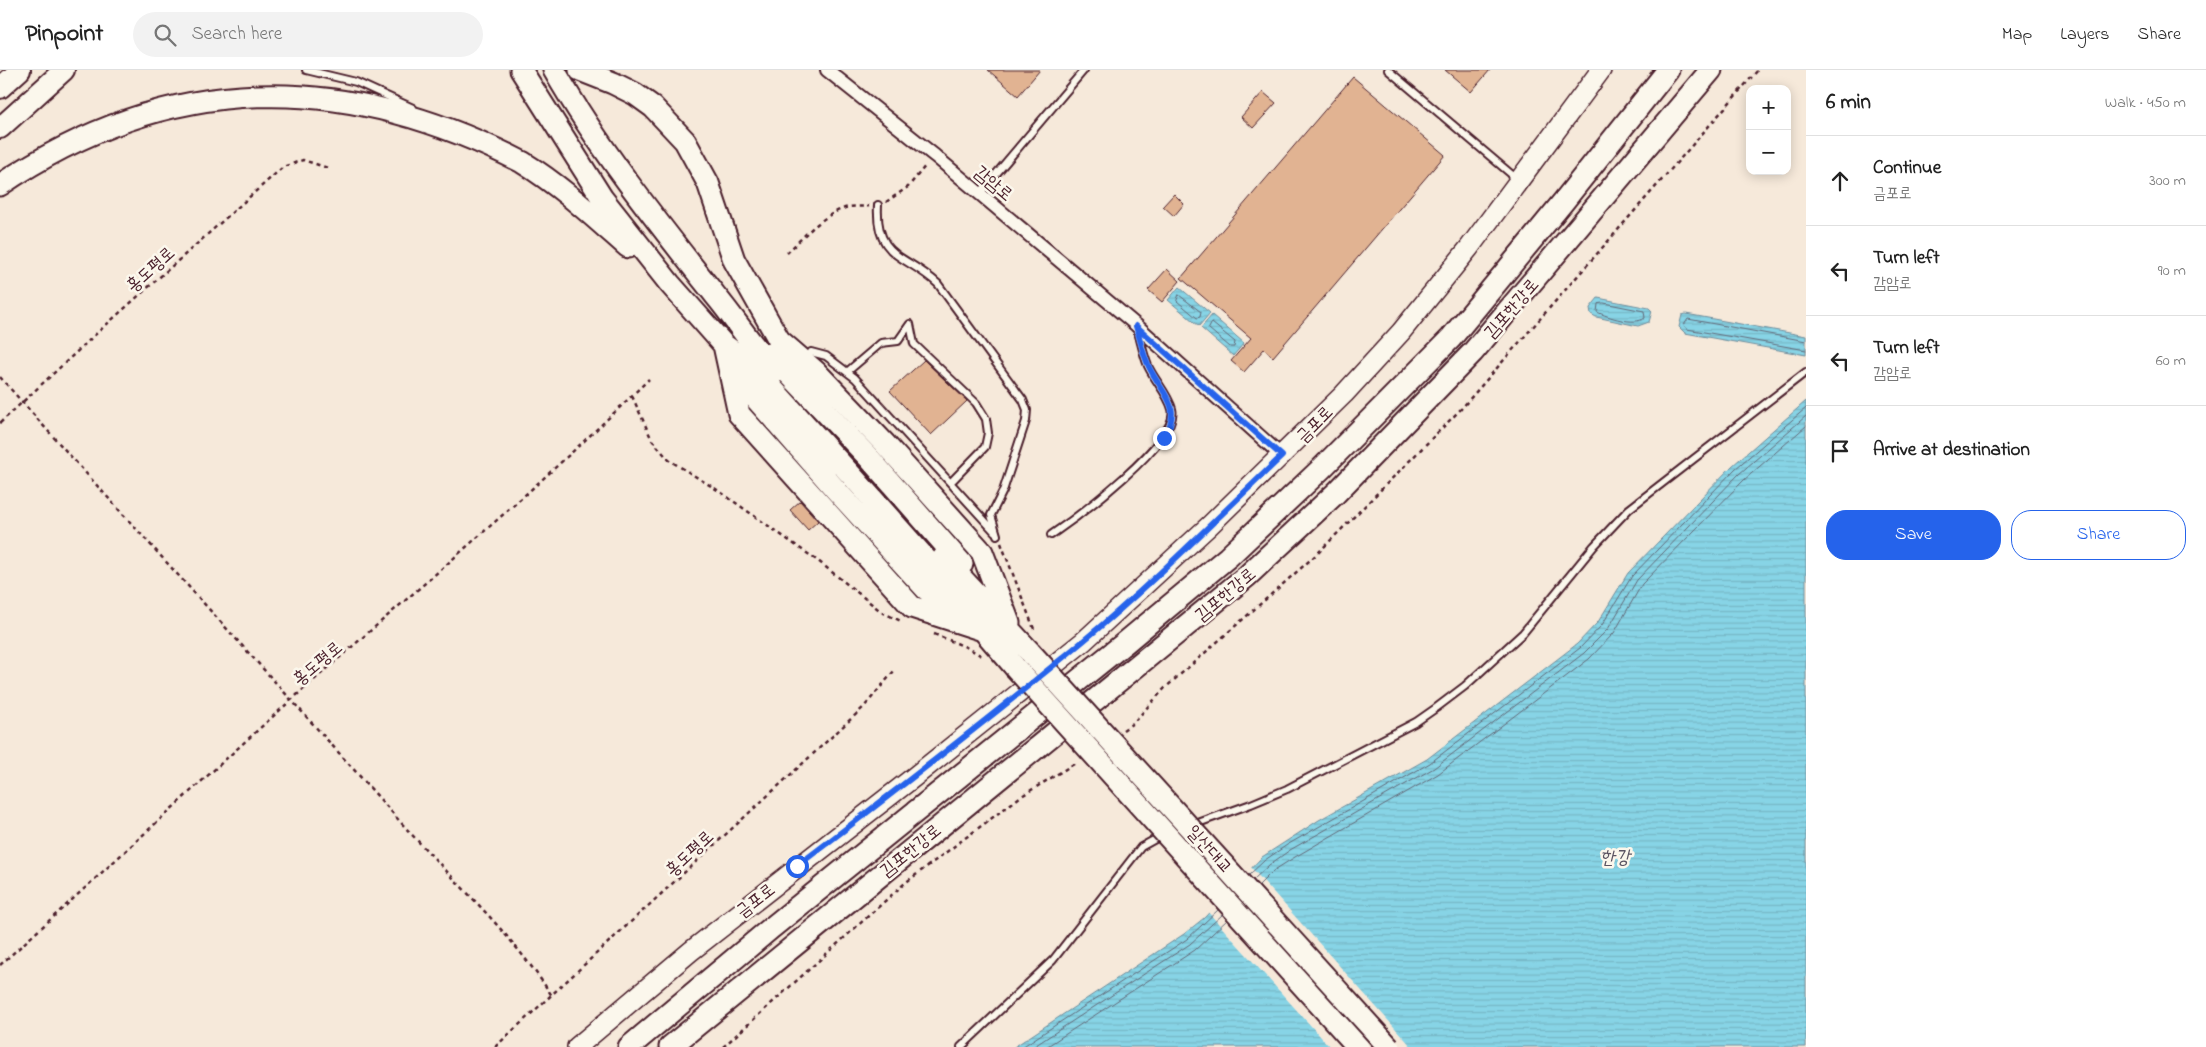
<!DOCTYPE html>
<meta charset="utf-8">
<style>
:root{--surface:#fff;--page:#f2f2f2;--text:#222;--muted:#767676;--line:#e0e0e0;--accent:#2563eb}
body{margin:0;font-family:"Indie Flower","Poor Story",sans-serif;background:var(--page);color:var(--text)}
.controls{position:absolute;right:15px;top:15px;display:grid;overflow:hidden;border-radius:10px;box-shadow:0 2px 12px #0003}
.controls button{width:45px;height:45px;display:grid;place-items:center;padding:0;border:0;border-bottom:1px solid var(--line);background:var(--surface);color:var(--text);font:25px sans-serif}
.stop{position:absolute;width:15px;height:15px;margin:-11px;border:4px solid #2563eb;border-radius:50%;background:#fff}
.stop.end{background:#2563eb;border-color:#fff;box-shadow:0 1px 5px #0008}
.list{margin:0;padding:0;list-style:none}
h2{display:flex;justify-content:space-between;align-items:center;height:65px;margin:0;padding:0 20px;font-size:21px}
h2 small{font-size:16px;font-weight:400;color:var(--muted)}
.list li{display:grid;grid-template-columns:32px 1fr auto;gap:15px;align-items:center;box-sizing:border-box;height:90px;padding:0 20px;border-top:1px solid var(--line)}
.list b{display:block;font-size:19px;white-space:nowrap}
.list p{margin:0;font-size:16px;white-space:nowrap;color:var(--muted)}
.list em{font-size:16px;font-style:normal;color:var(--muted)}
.actions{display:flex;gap:10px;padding:15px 20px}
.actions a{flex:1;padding:11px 0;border:1px solid var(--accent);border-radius:20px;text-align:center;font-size:18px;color:var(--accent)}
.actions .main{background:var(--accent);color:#fff}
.icon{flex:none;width:28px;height:28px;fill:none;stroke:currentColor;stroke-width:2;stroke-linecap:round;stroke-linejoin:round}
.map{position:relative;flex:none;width:1806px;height:977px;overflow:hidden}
header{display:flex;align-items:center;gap:30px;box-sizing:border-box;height:70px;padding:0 25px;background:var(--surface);border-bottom:1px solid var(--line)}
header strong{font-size:24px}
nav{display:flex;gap:28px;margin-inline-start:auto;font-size:18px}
.search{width:350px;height:45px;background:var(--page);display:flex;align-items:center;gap:12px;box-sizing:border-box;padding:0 18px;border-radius:28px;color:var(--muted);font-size:19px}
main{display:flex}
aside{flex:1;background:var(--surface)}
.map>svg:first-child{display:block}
.water{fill:url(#water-rules);stroke:#6f8c9b}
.pier{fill:#f6e9da}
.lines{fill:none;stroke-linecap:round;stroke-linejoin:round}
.shore{stroke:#626776;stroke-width:1}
.building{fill:#e1b392;stroke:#4a1f2b}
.service-casing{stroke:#4a1f2b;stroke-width:10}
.minor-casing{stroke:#4a1f2b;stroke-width:16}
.secondary-casing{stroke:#4a1f2b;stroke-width:22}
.primary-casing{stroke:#4a1f2b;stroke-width:24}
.trunk-casing{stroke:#4a1f2b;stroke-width:25}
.path{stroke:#4a1f2b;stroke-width:2.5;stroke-dasharray:4 4;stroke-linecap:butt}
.service{stroke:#fbf7ec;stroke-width:6}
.minor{stroke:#fbf7ec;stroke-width:12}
.secondary{stroke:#fbf7ec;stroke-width:19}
.primary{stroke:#fbf7ec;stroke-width:20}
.trunk{stroke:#fbf7ec;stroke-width:21}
.trunk-bridge-casing{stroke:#4a1f2b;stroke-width:25;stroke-linecap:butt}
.trunk-bridge{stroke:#fbf7ec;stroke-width:21}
.route{stroke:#2563eb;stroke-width:6}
.labels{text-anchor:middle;stroke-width:5;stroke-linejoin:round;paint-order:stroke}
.street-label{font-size:18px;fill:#4a1f2b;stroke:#fbf7ec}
.water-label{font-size:19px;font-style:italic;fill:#5c5563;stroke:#fbf7ec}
</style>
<header>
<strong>Pinpoint</strong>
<div class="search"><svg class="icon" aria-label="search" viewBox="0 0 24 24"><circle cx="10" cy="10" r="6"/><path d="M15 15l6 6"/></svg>Search here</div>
<nav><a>Map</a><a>Layers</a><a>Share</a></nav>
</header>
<main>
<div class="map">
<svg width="1806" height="977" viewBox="0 0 1806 977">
<defs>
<pattern id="water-rules" width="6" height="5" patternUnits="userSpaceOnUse" patternTransform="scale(1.25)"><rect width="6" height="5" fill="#87d4e6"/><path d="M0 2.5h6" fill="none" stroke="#76b6c5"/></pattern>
</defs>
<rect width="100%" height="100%" fill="#f6e9da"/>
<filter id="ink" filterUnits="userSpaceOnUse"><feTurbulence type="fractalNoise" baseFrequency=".02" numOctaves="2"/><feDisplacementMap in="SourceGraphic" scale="10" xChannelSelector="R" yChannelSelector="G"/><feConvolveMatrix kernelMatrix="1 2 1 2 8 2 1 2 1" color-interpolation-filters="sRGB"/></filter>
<g filter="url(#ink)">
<path class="water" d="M 1179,217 L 1210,243 L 1199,256 L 1168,230 Z
M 1598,228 L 1649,238 L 1652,241 L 1649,252 L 1638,256 L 1596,247 L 1591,244 L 1590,238 Z
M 1686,244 L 1806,266 L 1806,285 L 1685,263 L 1679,257 L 1682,245 Z
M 1212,245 L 1244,273 L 1233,286 L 1201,258 Z
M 1806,331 L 1806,977 L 1014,977 L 1184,864 L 1204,848 L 1262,787 L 1319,750 L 1427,689 L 1577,574 L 1598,552 L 1628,503 L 1732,396 Z"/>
<path class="pier" d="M 1249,795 L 1412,977 L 1330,977 L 1207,841 Z"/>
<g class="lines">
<path class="shore" d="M 1179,225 L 1201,242 L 1200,247 L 1197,248 L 1177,231 Z
M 1604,233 L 1644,241 L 1645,248 C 1634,256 1608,247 1597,242 L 1598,234 Z
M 1212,253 L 1235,272 L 1234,277 L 1230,277 L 1209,259 Z
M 1806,271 L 1688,249 L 1684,255 L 1687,259 L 1806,280
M 1249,805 L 1265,790 L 1287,775 L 1430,693 L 1580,578 L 1602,555 L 1632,506 L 1735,399 L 1806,338
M 1253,810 L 1269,795 L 1290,780 L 1434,698 L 1584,583 L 1608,559 L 1637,510 L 1739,404 L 1806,346
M 1258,816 L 1273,801 L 1295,787 L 1438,704 L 1589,589 L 1614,563 L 1642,514 L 1744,410 L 1806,356
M 1022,977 L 1187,869 L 1218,840
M 1033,977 L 1190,874 L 1222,845
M 1046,977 L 1195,880 L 1227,850"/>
</g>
<path class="building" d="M 988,0 L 1040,0 L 1018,26 Z
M 1445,0 L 1490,0 L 1471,22 Z
M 1353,7 L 1445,85 L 1273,287 L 1264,279 L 1244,302 L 1231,291 L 1251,268 L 1181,208 Z
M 1263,22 L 1276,33 L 1253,58 L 1241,47 Z
M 1174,124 L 1184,134 L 1174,146 L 1163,136 Z
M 1167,199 L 1180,211 L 1162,232 L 1148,220 Z
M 924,290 L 967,331 L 931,365 L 890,321 Z
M 800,431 L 818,451 L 808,460 L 790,440 Z"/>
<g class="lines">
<g class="service-casing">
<path id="service" d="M 306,0 L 356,12 L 413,38
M 1388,0 L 1517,109
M 980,123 L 1084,0
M 878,135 C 875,189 906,184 938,214 L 1023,330 L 1027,340 L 1026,351 L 1003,421 L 991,445 L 997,465
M 811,282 L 826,286 L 855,308 L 995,462
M 847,302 L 881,273 L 898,271 L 910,254 L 914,274 L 976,333 L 986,349 L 988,363 L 985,377 L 951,412
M 1051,465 C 1076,448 1181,370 1172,339 C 1168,324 1155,311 1148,296 C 1143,284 1141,271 1137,259
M 961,977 L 1053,890 L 1141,777 L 1159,767 L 1251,734 L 1287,719 L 1416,652 L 1436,638 L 1465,616 L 1523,563 L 1594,476 L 1629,439 L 1806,302"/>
</g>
<g class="minor-casing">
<path id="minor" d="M 827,0 L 935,86 L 1136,255 L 1282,386"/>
</g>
<g class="secondary-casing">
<path id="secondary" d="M 577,977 L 691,881 L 914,707 L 1084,571 L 1210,455 L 1344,324 L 1401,262 L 1469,178 L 1601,0"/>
</g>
<g class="primary-casing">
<path id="primary" d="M 0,18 L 20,0
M 0,58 L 64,0"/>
</g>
<g class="trunk-casing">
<path id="trunk" d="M 521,0 L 602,128 L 670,214 L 724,275 L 751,295 L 853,407 L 940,505 L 983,560 L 1014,596
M 554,0 C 599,79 658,153 715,225 C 736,250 753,278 776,302
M 580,0 L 613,13 L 635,24 L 653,37 L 685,71 L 708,113 L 734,190 L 779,270 L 816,302 L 885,374 L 982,482 L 1009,553
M 0,115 C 170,0 343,0 522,92 C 561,116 594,147 628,177
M 724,275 L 739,344 L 912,537 L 983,560
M 770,284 L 870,389 L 962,494
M 733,290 L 757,330 L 836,420 L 926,519 L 964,547
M 943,488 L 1030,582
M 629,977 L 770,859 L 1126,572 L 1228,487 L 1321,399 L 1451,268 L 1563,132 L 1668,0
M 670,977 L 1247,506 L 1336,423 L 1473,282 L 1711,0"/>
</g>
<path class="path" d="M 886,132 L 908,117 L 926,95
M 787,183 C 805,165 824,143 849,137 C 856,136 863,137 869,136
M 0,307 C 131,455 265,599 396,747 C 448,806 509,859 552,926
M 632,326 L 652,370 L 669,390 L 719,421 L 818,491 L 883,543 L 901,551
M 0,353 L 97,263 L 283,97 L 303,90 L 328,98
M 1001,473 L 1034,559
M 934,564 L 966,577 L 982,586
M 1123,660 L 1133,653 L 1165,618 L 1317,484 L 1461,339 L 1758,0
M 0,895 C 97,808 192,719 289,632 C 410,525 534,422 649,309
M 495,977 L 864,637 L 894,601
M 723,977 L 905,813 L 1020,727 L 1077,692"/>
<use href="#service" class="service"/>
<use href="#minor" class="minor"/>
<use href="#secondary" class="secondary"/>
<use href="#primary" class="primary"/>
<use href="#trunk" class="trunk"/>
<g class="trunk-bridge-casing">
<path id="trunk-bridge" d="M 1030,582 L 1389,977
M 1014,596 L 1358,977"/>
</g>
<use href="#trunk-bridge" class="trunk-bridge"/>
</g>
</g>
<g class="lines" filter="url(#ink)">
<path class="route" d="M 797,796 C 893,723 989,649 1082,572 C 1152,514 1216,449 1282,386 L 1136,256 C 1140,269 1143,285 1149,297 C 1164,327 1183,335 1164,368"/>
</g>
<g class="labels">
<g class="street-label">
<text transform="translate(994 113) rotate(40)" y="6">감암로</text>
<text transform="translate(150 199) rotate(-42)" y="6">홍도평로</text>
<text transform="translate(1511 238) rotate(-49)" y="6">김포한강로</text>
<text transform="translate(1314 354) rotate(-45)" y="6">금포로</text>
<text transform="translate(1225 524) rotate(-40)" y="6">김포한강로</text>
<text transform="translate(317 593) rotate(-40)" y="6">홍도평로</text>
<text transform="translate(1210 779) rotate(48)" y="6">일산대교</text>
<text transform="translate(910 780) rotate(-39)" y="6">김포한강로</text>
<text transform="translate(689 783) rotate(-43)" y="6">홍도평로</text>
<text transform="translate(755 830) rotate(-38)" y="6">금포로</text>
</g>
<g class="water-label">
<text x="1615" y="793">한강</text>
</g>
</g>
</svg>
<div class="controls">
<button>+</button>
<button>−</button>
</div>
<div class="stop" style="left:797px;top:796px"></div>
<div class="stop end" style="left:1164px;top:368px"></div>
</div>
<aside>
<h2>6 min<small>Walk · 450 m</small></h2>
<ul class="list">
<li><svg class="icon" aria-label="ahead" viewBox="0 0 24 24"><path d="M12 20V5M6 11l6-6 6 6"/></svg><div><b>Continue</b><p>금포로</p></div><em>300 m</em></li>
<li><svg class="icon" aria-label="left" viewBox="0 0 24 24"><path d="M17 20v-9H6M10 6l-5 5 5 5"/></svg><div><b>Turn left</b><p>감암로</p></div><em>90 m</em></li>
<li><svg class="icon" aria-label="left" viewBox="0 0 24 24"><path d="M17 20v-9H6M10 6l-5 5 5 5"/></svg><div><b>Turn left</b><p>감암로</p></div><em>60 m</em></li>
<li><svg class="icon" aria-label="arrive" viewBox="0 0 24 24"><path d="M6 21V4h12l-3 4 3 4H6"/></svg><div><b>Arrive at destination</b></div></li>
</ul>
<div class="actions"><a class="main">Save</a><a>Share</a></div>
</aside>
</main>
